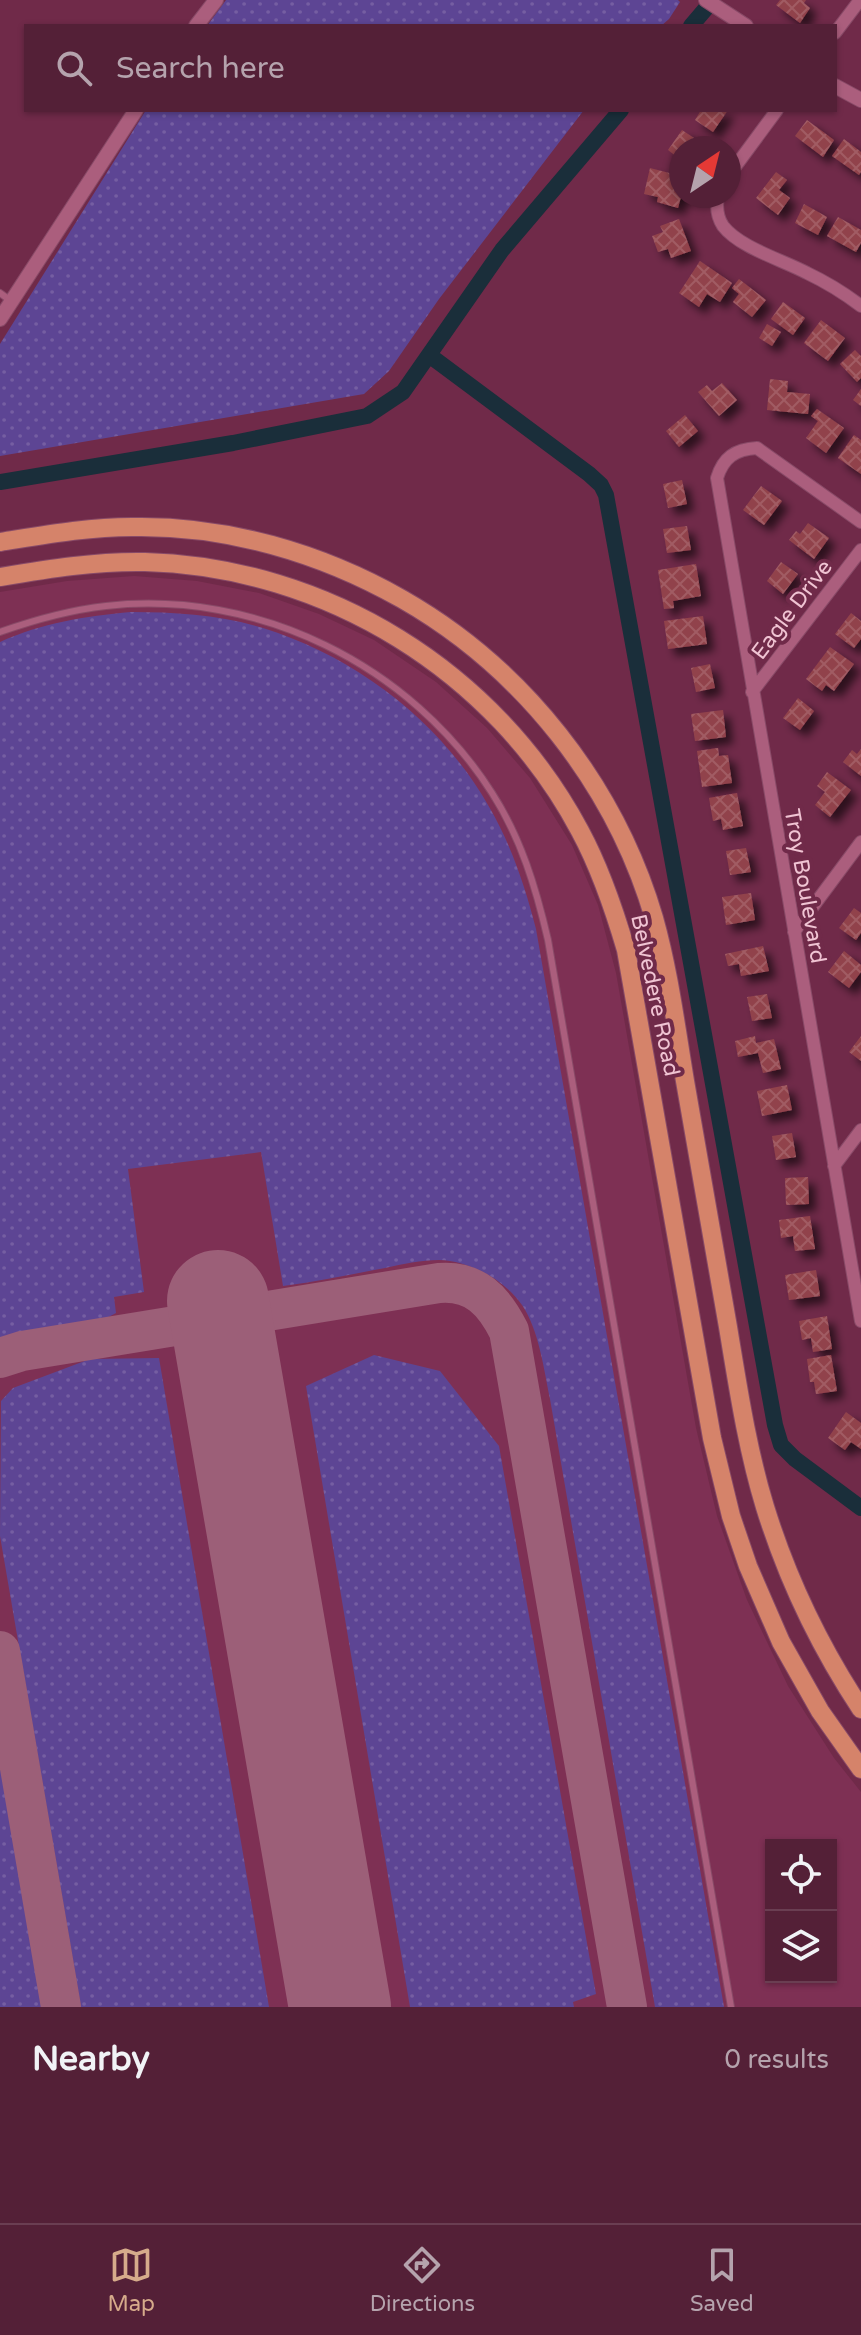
<!DOCTYPE html>
<style>
:root{--surface:#542037;--page:#5a283f;--text:#f1f3f6;--muted:#b5a3ad;--line:#6a3e52;--accent:#d6ab8b}
body{margin:0;font-family:"Varela Round",sans-serif;background:var(--page);color:var(--text)}
.controls{position:absolute;right:24px;bottom:24px;display:grid;overflow:hidden;border-radius:0px;box-shadow:0 2px 6px #0004}
.controls button{width:72px;height:72px;display:grid;place-items:center;padding:0;border:0;border-bottom:2px solid var(--line);background:var(--surface);color:var(--text);font:40px sans-serif}
.compass{position:absolute;left:669px;top:136px;width:72px;height:72px;border-radius:50%;background:var(--surface);box-shadow:0 2px 6px #0004;rotate:35deg}
.list{margin:0;padding:0;list-style:none}
h2{display:flex;justify-content:space-between;align-items:center;height:104px;margin:0;padding:0 32px;font-size:34px}
h2 small{font-size:26px;font-weight:400;color:var(--muted)}
.icon{flex:none;width:44px;height:44px;fill:none;stroke:currentColor;stroke-width:2;stroke-linecap:round;stroke-linejoin:round}
.map{position:relative;flex:none;width:861px;height:2007px;overflow:hidden}
.search{position:absolute;background:var(--surface);box-shadow:0 2px 6px #0004;left:24px;right:24px;top:24px;height:88px;display:flex;align-items:center;gap:20px;box-sizing:border-box;padding:0 28px;border-radius:0px;color:var(--muted);font-size:30px}
.sheet{height:216px;background:var(--surface)}
nav{display:flex;justify-content:space-around;align-items:center;box-sizing:border-box;height:112px;border-top:2px solid var(--line);background:var(--surface);font-size:22px;color:var(--muted)}
nav a{display:grid;justify-items:center;gap:4px}
nav .on{color:var(--accent)}
.map>svg:first-child{display:block}
.built{fill:#7e3054;fill-rule:evenodd}
.grass{fill:url(#grass-dots)}
.lines{fill:none;stroke-linecap:round;stroke-linejoin:round}
.canal{stroke:#1a2e3a;stroke-width:16}
.taxiway{stroke:#9c5f78;stroke-width:40}
.runway{stroke:#9c5f78;stroke-width:102}
.building{fill:url(#building-cross-hatch);filter:url(#shadow)}
.service-casing{stroke:#884a67;stroke-width:8}
.minor-casing{stroke:#884a67;stroke-width:14}
.tertiary-casing{stroke:#884a67;stroke-width:16}
.primary-casing{stroke:#884a67;stroke-width:20}
.service{stroke:#ab5e7d;stroke-width:6}
.minor{stroke:#ab5e7d;stroke-width:12}
.tertiary{stroke:#ab5e7d;stroke-width:14}
.primary{stroke:#d5836a;stroke-width:18}
.labels{text-anchor:middle;stroke-width:8;stroke-linejoin:round;paint-order:stroke}
.street-label{font-size:22px;fill:#f0c4d3;stroke:#702a49}
</style>
<div class="map">
<svg width="861" height="2007" viewBox="0 0 861 2007">
<defs>
<pattern id="grass-dots" width="8" height="8" patternUnits="userSpaceOnUse" patternTransform="scale(2)"><rect width="8" height="8" fill="#5d4594"/><path d="M2 2h.1M6 6h.1" fill="none" stroke="#755ea2" stroke-width="1.8" stroke-linecap="round"/></pattern>
<pattern id="building-cross-hatch" width="8" height="8" patternUnits="userSpaceOnUse" patternTransform="scale(2)"><rect width="8" height="8" fill="#91434b"/><path d="M0 0l8 8M0 8l8-8" fill="none" stroke="#a15c64"/></pattern>
<filter id="shadow"><feDropShadow dx="7" dy="7" stdDeviation="4" flood-color="#0009"/></filter>
</defs>
<rect width="100%" height="100%" fill="#702a49"/>
<path class="built" d="M 134,576 L 197,581 L 259,593 L 319,614 L 374,640 L 436,682 L 487,728 L 530,778 L 572,845 L 598,905 L 616,973 L 696,1428 L 717,1516 L 747,1600 L 788,1686 L 834,1758 L 861,1792 L 861,2007 L 0,2007 L 0,592 L 67,581 ZM 771,1845 L 831,1845 L 831,1977 L 771,1977 Z"/>
<path class="grass" d="M 226,0 L 678,0 L 680,2 L 669,19 L 661,26 L 207,26 Z
M 146,110 L 584,110 L 439,299 L 389,371 L 364,394 L 0,456 L 0,344 Z
M 131,612 C 175,612 221,615 263,628 C 356,657 440,721 488,805 C 511,844 525,886 536,929 L 724,2007 L 655,2007 L 550,1399 C 544,1370 539,1330 522,1305 C 505,1280 470,1261 439,1260 C 421,1260 403,1264 385,1268 C 351,1274 317,1282 283,1286 L 261,1152 L 128,1169 L 144,1292 L 114,1297 L 116,1313 L 103,1320 L 10,1337 L 0,1341 L 0,642 C 42,623 85,616 131,612 Z
M 374,1355 L 440,1371 L 499,1446 L 596,1994 L 573,2002 L 574,2007 L 410,2007 L 306,1386 Z
M 159,1358 L 269,2007 L 81,2007 L 0,1536 L 1,1401 L 13,1388 L 90,1359 Z
M 0,1754 L 44,2007 L 0,2007 Z"/>
<g class="lines">
<path class="canal" d="M 691,26 L 713,0
M 429,355 L 589,474 L 601,485 L 606,495 L 775,1425 L 781,1445 L 795,1459 L 861,1508
M 0,482 L 233,443 L 367,416 L 403,392 L 502,250 L 621,110"/>
<path class="taxiway" d="M 0,1358 L 22,1351 L 439,1283 C 475,1280 494,1301 509,1331 L 627,2007
M 0,1651 L 61,2007"/>
<path class="runway" d="M 218,1301 L 340,2007"/>
</g>
<path class="building" d="M 780,0 L 806,0 L 804,3 L 810,8 L 800,23 L 776,5 Z
M 701,110 L 728,110 L 713,132 L 695,120 Z
M 807,120 L 834,140 L 823,157 L 795,136 Z
M 682,130 L 700,142 L 696,148 L 681,148 L 681,160 L 668,150 Z
M 844,139 L 861,152 L 861,172 L 859,175 L 832,156 Z
M 650,168 L 681,176 L 681,197 L 678,208 L 657,202 L 658,197 L 644,194 Z
M 776,172 L 787,180 L 779,190 L 790,198 L 778,215 L 756,198 Z
M 804,204 L 827,217 L 818,235 L 795,223 Z
M 838,217 L 861,230 L 861,243 L 856,252 L 827,236 Z
M 679,219 L 691,251 L 671,258 L 668,249 L 658,252 L 652,236 L 663,232 L 660,226 Z
M 700,261 L 732,283 L 720,302 L 707,294 L 699,307 L 679,293 Z
M 739,279 L 766,300 L 752,317 L 733,302 L 739,294 L 732,288 Z
M 783,302 L 805,318 L 793,335 L 771,319 Z
M 821,320 L 845,338 L 828,361 L 804,343 Z
M 767,324 L 781,332 L 772,346 L 759,338 Z
M 855,350 L 861,356 L 861,378 L 857,382 L 840,364 Z
M 770,379 L 788,381 L 787,392 L 810,394 L 808,414 L 767,410 Z
M 722,383 L 737,400 L 719,416 L 698,392 L 707,385 L 712,391 Z
M 861,389 L 861,406 L 853,400 Z
M 817,409 L 844,428 L 826,453 L 806,438 L 818,421 L 811,416 Z
M 685,415 L 698,431 L 679,447 L 666,431 Z
M 854,435 L 861,440 L 861,474 L 838,458 Z
M 682,480 L 687,504 L 668,508 L 663,484 Z
M 761,486 L 782,501 L 764,525 L 743,510 Z
M 808,523 L 829,538 L 814,559 L 789,540 L 796,531 L 800,534 Z
M 687,526 L 691,550 L 667,553 L 663,529 Z
M 781,562 L 798,574 L 783,594 L 767,581 Z
M 696,564 L 701,596 L 673,601 L 674,608 L 664,609 L 658,570 Z
M 851,613 L 861,621 L 861,639 L 854,648 L 835,634 Z
M 703,616 L 707,644 L 668,649 L 664,621 Z
M 830,647 L 854,664 L 834,691 L 826,685 L 822,691 L 806,679 Z
M 710,664 L 715,688 L 696,692 L 691,668 Z
M 798,698 L 814,711 L 800,730 L 783,718 Z
M 723,710 L 726,737 L 695,741 L 691,714 Z
M 718,748 L 719,756 L 728,755 L 732,783 L 702,787 L 697,751 Z
M 861,749 L 861,776 L 843,762 L 852,750 L 857,754 Z
M 827,772 L 851,790 L 830,817 L 815,805 L 825,792 L 817,786 Z
M 737,793 L 743,826 L 723,830 L 721,819 L 713,821 L 709,798 Z
M 746,848 L 751,872 L 730,875 L 726,851 Z
M 751,893 L 755,920 L 726,925 L 722,897 Z
M 854,908 L 861,913 L 861,933 L 856,940 L 839,928 Z
M 763,946 L 769,971 L 741,976 L 739,964 L 728,966 L 725,954 Z
M 844,951 L 861,965 L 861,972 L 849,988 L 828,972 Z
M 767,994 L 772,1018 L 752,1021 L 747,997 Z
M 755,1036 L 756,1043 L 774,1039 L 781,1069 L 763,1073 L 758,1053 L 738,1057 L 735,1041 Z
M 861,1036 L 861,1061 L 849,1052 Z
M 787,1085 L 792,1110 L 762,1116 L 757,1091 Z
M 792,1133 L 796,1157 L 776,1160 L 772,1136 Z
M 808,1177 L 809,1204 L 786,1205 L 785,1178 Z
M 810,1216 L 815,1249 L 795,1251 L 793,1236 L 781,1238 L 779,1220 Z
M 816,1270 L 820,1296 L 789,1300 L 785,1275 Z
M 827,1316 L 832,1349 L 813,1352 L 811,1338 L 802,1340 L 799,1321 Z
M 831,1355 L 837,1391 L 816,1394 L 814,1382 L 810,1382 L 807,1359 Z
M 846,1412 L 861,1423 L 861,1449 L 851,1442 L 845,1450 L 828,1438 Z"/>
<g class="lines">
<g class="service-casing">
<path id="service" d="M 0,293 L 11,301
M 0,632 C 34,620 70,610 106,606 C 257,589 411,665 492,793 C 521,838 536,888 548,940 L 731,2007"/>
</g>
<g class="minor-casing">
<path id="minor" d="M 835,33 L 860,0
M 729,175 L 777,110
M 718,196 C 716,207 717,217 723,226 C 740,248 783,260 807,273 C 826,282 844,293 861,306
M 861,522 L 757,448 C 735,449 723,458 717,478 L 861,1321
M 752,692 L 861,550
M 794,932 L 861,842
M 834,1166 L 861,1130"/>
</g>
<g class="tertiary-casing">
<path id="tertiary" d="M 706,0 L 746,26
M 196,26 L 216,0
M 835,86 L 861,100
M 0,319 L 136,110"/>
</g>
<g class="primary-casing">
<path id="primary" d="M 0,542 C 44,535 87,527 132,527 C 226,525 321,553 402,599 C 523,668 615,785 654,918 C 669,971 676,1027 685,1081 C 699,1163 714,1245 728,1327 C 738,1387 747,1448 765,1507 C 787,1578 820,1647 861,1709
M 0,577 C 48,569 96,561 145,562 C 326,567 495,671 580,831 C 600,868 614,909 626,950 L 712,1438 L 731,1516 L 748,1566 L 781,1642 L 820,1711 L 861,1769"/>
</g>
<use href="#service" class="service"/>
<use href="#minor" class="minor"/>
<use href="#tertiary" class="tertiary"/>
<use href="#primary" class="primary"/>
</g>
<g class="labels">
<g class="street-label">
<text transform="translate(791 609) rotate(-53)" y="8">Eagle Drive</text>
<text transform="translate(806 886) rotate(80)" y="8">Troy Boulevard</text>
<text transform="translate(656 995) rotate(78)" y="8">Belvedere Road</text>
</g>
</g>
</svg>
<div class="controls">
<button><svg class="icon" aria-label="locate" viewBox="0 0 24 24"><circle cx="12" cy="12" r="6"/><path d="M12 2v4M12 18v4M2 12h4M18 12h4"/></svg></button>
<button><svg class="icon" aria-label="layers" viewBox="0 0 24 24"><path d="M12 4l9 5-9 5-9-5zM3 14l9 5 9-5"/></svg></button>
</div>
<svg class="compass" viewBox="-18 -18 36 36"><path d="M0-13l5 13h-10z" fill="#e53935"/><path d="M0 13l5-13h-10z" fill="#b5a3ad"/></svg>
<div class="search"><svg class="icon" aria-label="search" viewBox="0 0 24 24"><circle cx="10" cy="10" r="6"/><path d="M15 15l6 6"/></svg>Search here</div>
</div>
<section class="sheet">
<h2>Nearby<small>0 results</small></h2>
<ul class="list">
</ul>
</section>
<nav>
<a class="on"><svg class="icon" aria-label="map" viewBox="0 0 24 24"><path d="M3 6l6-2 6 2 6-2v14l-6 2-6-2-6 2zM9 4v14M15 6v14"/></svg>Map</a>
<a><svg class="icon" aria-label="directions" viewBox="0 0 24 24"><path d="M12 3l9 9-9 9-9-9zM9 14v-3h6M13 9l2 2-2 2"/></svg>Directions</a>
<a><svg class="icon" aria-label="saved" viewBox="0 0 24 24"><path d="M7 4h10v16l-5-4-5 4z"/></svg>Saved</a>
</nav>
